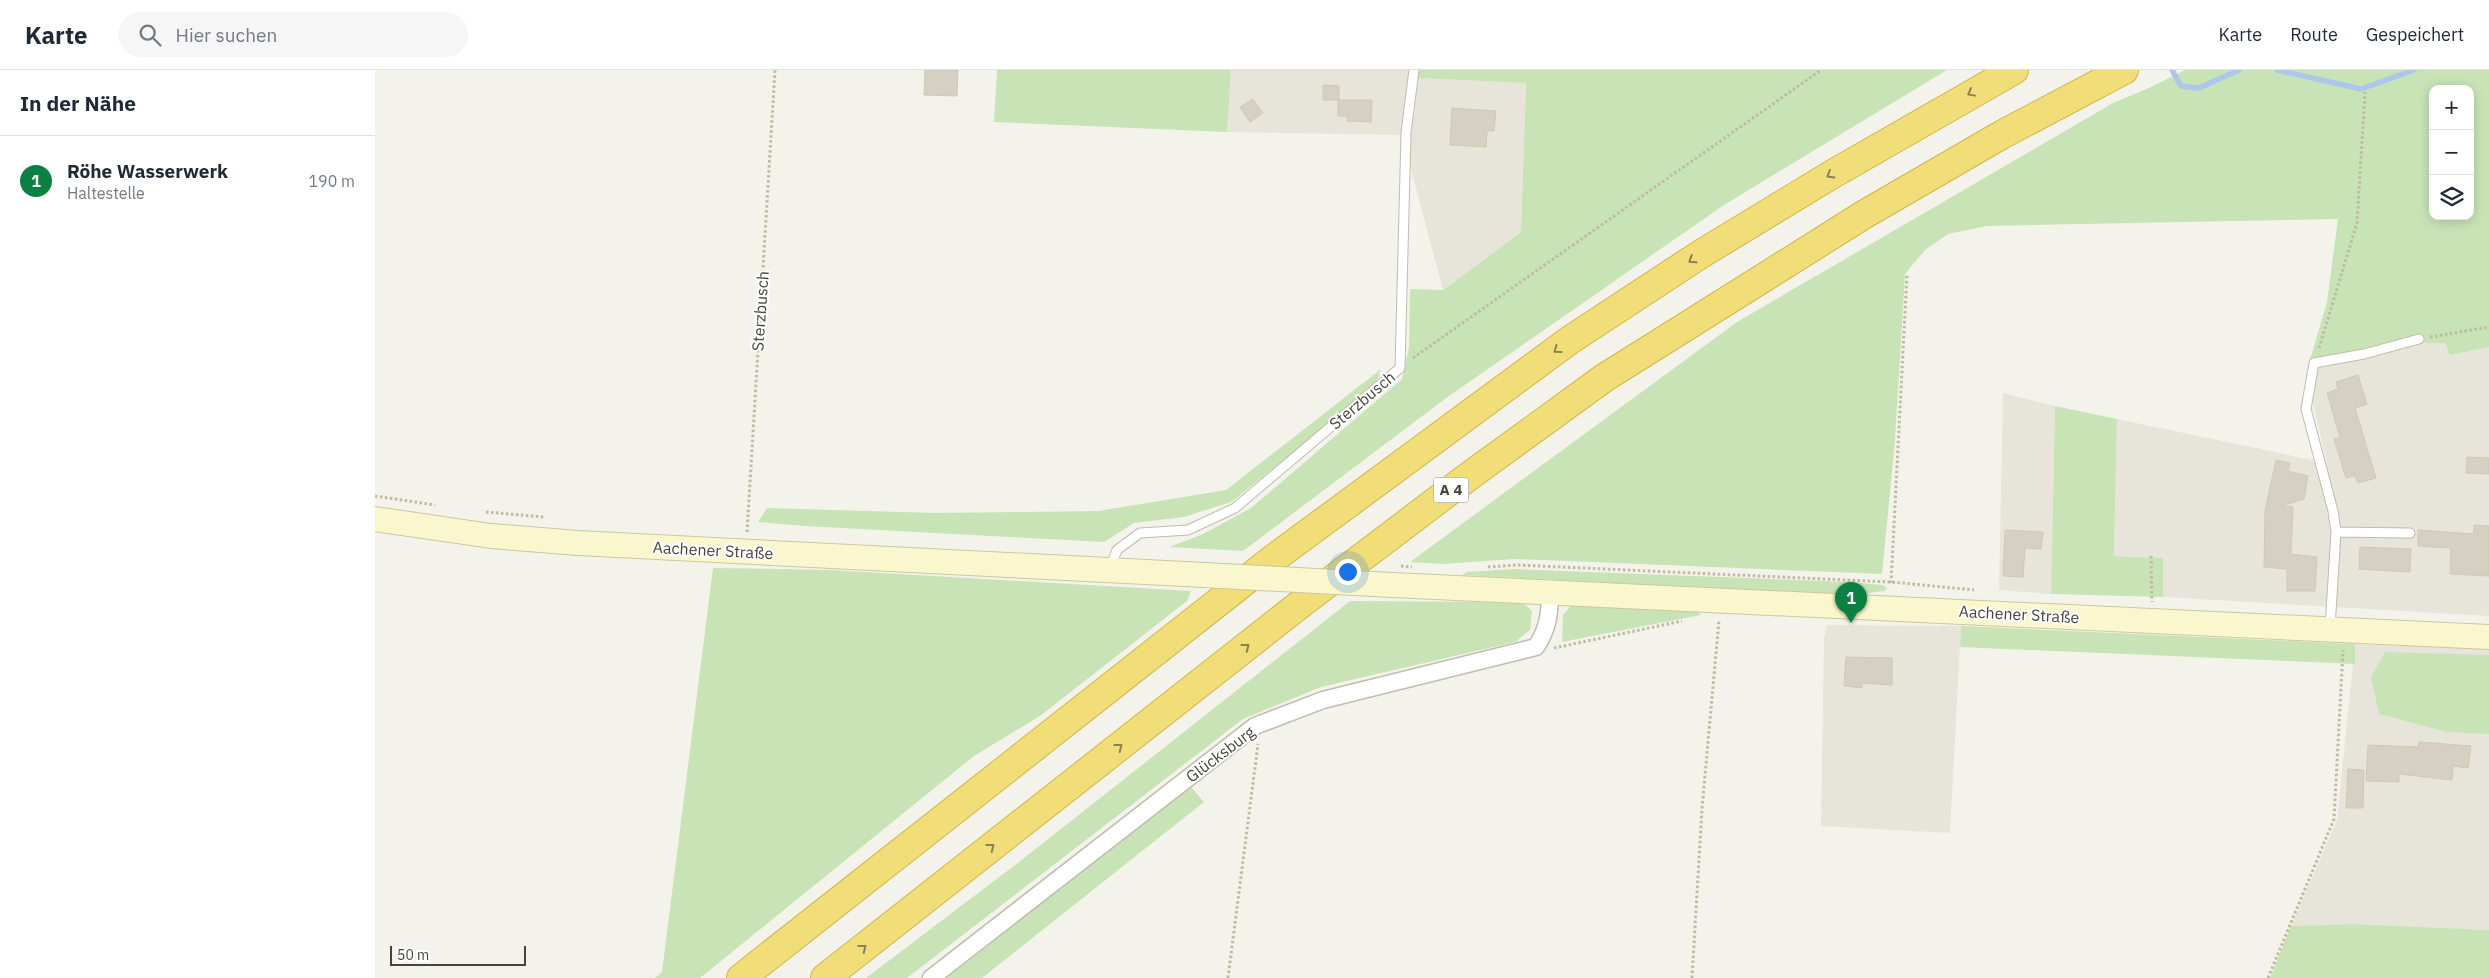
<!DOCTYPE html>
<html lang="de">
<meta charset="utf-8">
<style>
:root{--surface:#fff;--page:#f6f6f7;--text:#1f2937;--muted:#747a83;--line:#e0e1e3;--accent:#0b8043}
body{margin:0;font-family:"IBM Plex Sans",sans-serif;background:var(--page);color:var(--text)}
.controls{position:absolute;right:15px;top:15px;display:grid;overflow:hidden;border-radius:10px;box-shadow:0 2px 12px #0003}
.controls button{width:45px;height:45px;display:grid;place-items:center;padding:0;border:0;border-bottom:1px solid var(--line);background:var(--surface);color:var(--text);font:25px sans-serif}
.scale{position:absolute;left:15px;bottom:12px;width:136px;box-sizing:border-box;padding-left:5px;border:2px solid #474439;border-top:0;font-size:14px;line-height:18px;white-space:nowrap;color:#474439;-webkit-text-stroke:4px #fff;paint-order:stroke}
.you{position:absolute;left:972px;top:501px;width:18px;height:18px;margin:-12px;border:4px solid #fff;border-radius:50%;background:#1a73e8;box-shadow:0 0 0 8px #1a73e833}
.badge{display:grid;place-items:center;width:32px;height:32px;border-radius:50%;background:var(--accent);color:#fff;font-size:16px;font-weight:700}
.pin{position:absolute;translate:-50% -41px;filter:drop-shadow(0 1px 2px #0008)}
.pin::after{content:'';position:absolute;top:26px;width:18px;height:15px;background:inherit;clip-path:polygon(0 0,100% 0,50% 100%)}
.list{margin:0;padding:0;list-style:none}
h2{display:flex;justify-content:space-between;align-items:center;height:65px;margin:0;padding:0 20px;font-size:21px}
h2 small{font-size:16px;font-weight:400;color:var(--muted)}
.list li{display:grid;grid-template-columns:32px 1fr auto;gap:15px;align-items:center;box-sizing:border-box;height:90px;padding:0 20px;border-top:1px solid var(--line)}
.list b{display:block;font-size:19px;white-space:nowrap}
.list p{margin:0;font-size:16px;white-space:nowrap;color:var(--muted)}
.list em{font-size:16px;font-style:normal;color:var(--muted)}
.icon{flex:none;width:28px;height:28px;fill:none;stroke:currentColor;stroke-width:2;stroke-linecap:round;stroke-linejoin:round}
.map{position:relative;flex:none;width:2114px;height:908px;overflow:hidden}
header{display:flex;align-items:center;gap:30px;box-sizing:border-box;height:70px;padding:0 25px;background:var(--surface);border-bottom:1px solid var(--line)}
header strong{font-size:24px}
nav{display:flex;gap:28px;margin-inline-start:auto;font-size:18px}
.search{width:350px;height:45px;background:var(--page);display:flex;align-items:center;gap:12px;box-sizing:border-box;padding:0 18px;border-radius:28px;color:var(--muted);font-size:19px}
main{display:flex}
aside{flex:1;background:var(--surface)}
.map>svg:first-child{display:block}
.residential{fill:#e7e5d9}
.green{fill:#c8e4b7;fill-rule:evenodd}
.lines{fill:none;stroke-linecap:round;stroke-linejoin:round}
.stream{stroke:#adc7eb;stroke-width:5.5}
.building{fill:#d5d0c1;stroke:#cfc9b5}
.lane-casing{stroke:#bfbcae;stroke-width:11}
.street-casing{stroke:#bfbcae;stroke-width:19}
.secondary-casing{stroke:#ccc89c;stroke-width:26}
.highway-casing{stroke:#d0b648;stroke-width:30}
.path{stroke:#bfbaa0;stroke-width:3;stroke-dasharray:2.5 2.5;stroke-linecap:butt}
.lane{stroke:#fff;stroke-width:9}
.street{stroke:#fff;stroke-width:16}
.secondary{stroke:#faf7ce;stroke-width:24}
.highway{stroke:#f1de78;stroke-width:28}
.secondary-bridge-casing{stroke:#ccc89c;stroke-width:26;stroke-linecap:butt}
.path-bridge{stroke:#bfbaa0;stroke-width:3;stroke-dasharray:2.5 2.5;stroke-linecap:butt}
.secondary-bridge{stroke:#faf7ce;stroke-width:24}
.oneway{stroke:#8b8252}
.labels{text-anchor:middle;stroke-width:4;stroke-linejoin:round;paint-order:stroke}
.shield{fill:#fff;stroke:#7e7c74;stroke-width:1}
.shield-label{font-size:15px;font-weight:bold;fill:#474439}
.street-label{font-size:16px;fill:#474439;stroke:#fff}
</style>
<header>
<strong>Karte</strong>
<div class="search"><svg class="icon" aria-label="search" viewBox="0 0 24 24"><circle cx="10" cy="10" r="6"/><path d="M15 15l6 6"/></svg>Hier suchen</div>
<nav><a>Karte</a><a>Route</a><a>Gespeichert</a></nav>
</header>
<main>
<aside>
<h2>In der Nähe<small></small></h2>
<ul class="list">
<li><span class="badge">1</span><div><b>Röhe Wasserwerk</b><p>Haltestelle</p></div><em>190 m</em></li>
</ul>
</aside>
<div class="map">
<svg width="2114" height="908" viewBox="0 0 2114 908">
<rect width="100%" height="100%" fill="#f4f3eb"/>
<path class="residential" d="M 856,0 L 1044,0 L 1044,8 L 1151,13 L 1146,162 L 1068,220 L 1027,65 L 852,62 Z
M 2027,273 L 2070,273 L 2075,285 L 2114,277 L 2114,546 L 1788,527 L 1788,488 L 1739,486 L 1742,349 L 1952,393 L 1934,317 L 1935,290 L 1989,284 Z
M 1628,323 L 1680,336 L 1676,524 L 1624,520 Z
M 1452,555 L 1586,556 L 1575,763 L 1446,756 L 1449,568 Z
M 1980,574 L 2114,579 L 2114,860 L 1978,854 L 1916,856 L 1962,750 Z"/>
<path class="green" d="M 622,0 L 856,0 L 852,62 L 619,52 Z
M 1044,0 L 1572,0 L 1349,135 L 1074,326 L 868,481 L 794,477 L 828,464 L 876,438 L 1027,309 L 1034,277 L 1035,219 L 1068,220 L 1146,162 L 1151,13 L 1043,8 Z
M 1810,0 L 2114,0 L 2114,277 L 2075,285 L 2070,273 L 2027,273 L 1989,284 L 1935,290 L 1952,232 L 1963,149 L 1612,156 L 1573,164 L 1550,180 L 1530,204 L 1520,371 L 1507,504 L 1140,489 L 1068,494 L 1035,492 L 1362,252 L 1738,33 L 1776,17 ZM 2058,19 L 2095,19 L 2095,146 L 2058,146 Z
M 1006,299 L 1000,317 L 856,432 L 809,447 L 759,453 L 729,472 L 430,456 L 383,452 L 392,438 L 561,443 L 724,441 L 851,420 Z
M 1680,336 L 1742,349 L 1739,486 L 1788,488 L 1788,527 L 1676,524 Z
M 338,498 L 456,500 L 816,521 L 812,531 L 665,646 L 599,686 L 325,908 L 280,908 L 287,902 Z
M 1138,499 L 1475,512 L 1508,515 L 1512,518 L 1510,521 L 1475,525 L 1087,505 L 1092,502 Z
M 975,531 L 1147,532 L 1157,541 L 1155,560 L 1140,572 L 946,617 L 868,649 L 532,908 L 491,908 L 644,792 Z
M 1196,536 L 1322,541 L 1326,545 L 1187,572 L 1188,545 Z
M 1586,556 L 1980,574 L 1980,594 L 1585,577 Z
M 2010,582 L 2114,585 L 2114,664 L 2072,662 L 2004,644 L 1996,607 Z
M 816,717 L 829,732 L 607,908 L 571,908 Z
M 1978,854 L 2114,860 L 2114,908 L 1895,908 L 1916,856 Z"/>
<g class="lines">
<path class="stream" d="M 1797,0 L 1806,16 L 1824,18 L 1864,0
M 1902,0 L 1986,19 L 2039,0"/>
</g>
<path class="building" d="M 550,0 L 583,0 L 582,26 L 549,25 Z
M 948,15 L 964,16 L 964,30 L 997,30 L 996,52 L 972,51 L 972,46 L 963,46 L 963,30 L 948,30 Z
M 878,29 L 888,43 L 875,52 L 865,37 Z
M 1077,38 L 1121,41 L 1119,61 L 1112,61 L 1111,77 L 1075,75 Z
M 1983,305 L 1992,334 L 1980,338 L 2001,408 L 1983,413 L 1980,406 L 1971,408 L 1959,369 L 1965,367 L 1952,323 L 1963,319 L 1961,312 Z
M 2092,387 L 2114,388 L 2114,404 L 2091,403 Z
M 1901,390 L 1915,393 L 1913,401 L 1933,406 L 1929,429 L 1906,436 L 1918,437 L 1916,484 L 1942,487 L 1940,521 L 1912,521 L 1912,499 L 1889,497 L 1890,441 Z
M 2099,455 L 2114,456 L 2114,506 L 2075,504 L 2076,478 L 2043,476 L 2043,460 L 2099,464 Z
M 1630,460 L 1668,462 L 1666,479 L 1650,478 L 1648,507 L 1628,506 Z
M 1985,477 L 2036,479 L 2035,502 L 1984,499 Z
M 1471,587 L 1517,588 L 1517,615 L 1487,613 L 1487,618 L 1469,616 Z
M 2044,672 L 2096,676 L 2093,698 L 2078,696 L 2077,710 L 2024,704 L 2024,712 L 1991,711 L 1993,675 L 2043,677 Z
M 1973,699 L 1989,700 L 1988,738 L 1971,738 Z"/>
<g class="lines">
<g class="lane-casing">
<path id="lane" d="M 1961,462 L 2035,463
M 735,498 L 742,480 L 765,463 L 813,460 L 860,438 L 1025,298 L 1031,63 L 1039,0
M 1955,558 L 1961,462 L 1958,441 L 1931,339 L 1939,293 L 1989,284 L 2044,269"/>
</g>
<g class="street-casing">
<path id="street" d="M 556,908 L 880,656 L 948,630 L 1161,577 C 1173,559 1175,543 1175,522"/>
</g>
<g class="secondary-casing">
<path id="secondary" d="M 0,449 L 116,466 L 203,473 L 810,504
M 1017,515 L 2114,567"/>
</g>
<g class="highway-casing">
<path id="highway" d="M 366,908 L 898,489 L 1195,270 L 1326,184 L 1456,105 L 1639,0
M 450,908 L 928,532 L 1097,404 L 1229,308 L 1490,144 L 1628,64 L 1749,0"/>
</g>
<path class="path" d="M 2055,267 L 2114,257
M 1944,278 L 1982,153 L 1990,22
M 1038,288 L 1446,0
M 0,426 L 60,435
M 111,442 L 169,447
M 372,462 L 400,0
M 1776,486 L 1777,532
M 1113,497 L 1142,495 L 1516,512 L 1599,520
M 1516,513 L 1532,204
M 1179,578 L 1307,551
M 853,908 L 883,674
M 1317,908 L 1327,739 L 1344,550
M 1893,908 L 1959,749 L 1968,580"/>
<use href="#lane" class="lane"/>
<use href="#street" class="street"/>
<use href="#secondary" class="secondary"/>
<use href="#highway" class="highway"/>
<g class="secondary-bridge-casing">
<path id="secondary-bridge" d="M 810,504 L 1017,515"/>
</g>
<path class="path-bridge" d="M 1026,496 L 1037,497"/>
<use href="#secondary-bridge" class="secondary-bridge"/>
</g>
<defs><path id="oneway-chevron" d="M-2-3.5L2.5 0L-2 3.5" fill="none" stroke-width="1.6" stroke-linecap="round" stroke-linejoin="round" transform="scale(1.25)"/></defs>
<g class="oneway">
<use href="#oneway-chevron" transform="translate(1596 23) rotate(151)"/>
<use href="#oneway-chevron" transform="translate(1455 105) rotate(149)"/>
<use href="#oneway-chevron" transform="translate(1317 190) rotate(147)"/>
<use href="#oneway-chevron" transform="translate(1182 280) rotate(144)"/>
<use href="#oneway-chevron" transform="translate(871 577) rotate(-38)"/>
<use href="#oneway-chevron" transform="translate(744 677) rotate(-38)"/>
<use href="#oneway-chevron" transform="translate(616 777) rotate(-38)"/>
<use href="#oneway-chevron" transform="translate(488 878) rotate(-38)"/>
</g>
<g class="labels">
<rect class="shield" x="1058.5" y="407.5" width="35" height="25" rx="4"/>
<g class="shield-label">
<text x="1076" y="425">A 4</text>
</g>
<g class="street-label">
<text transform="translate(385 241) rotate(-86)" y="6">Sterzbusch</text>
<text transform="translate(987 330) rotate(-40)" y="6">Sterzbusch</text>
<text transform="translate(338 480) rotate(3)" y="6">Aachener Straße</text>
<text transform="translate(1644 544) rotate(3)" y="6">Aachener Straße</text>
<text transform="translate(845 684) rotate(-37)" y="6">Glücksburg</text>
</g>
</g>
</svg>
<div class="controls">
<button>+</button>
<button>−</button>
<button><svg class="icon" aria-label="layers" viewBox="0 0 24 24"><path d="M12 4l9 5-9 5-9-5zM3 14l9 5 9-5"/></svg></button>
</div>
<div class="scale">50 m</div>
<div class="you"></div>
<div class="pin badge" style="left:1476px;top:553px">1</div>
</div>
</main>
